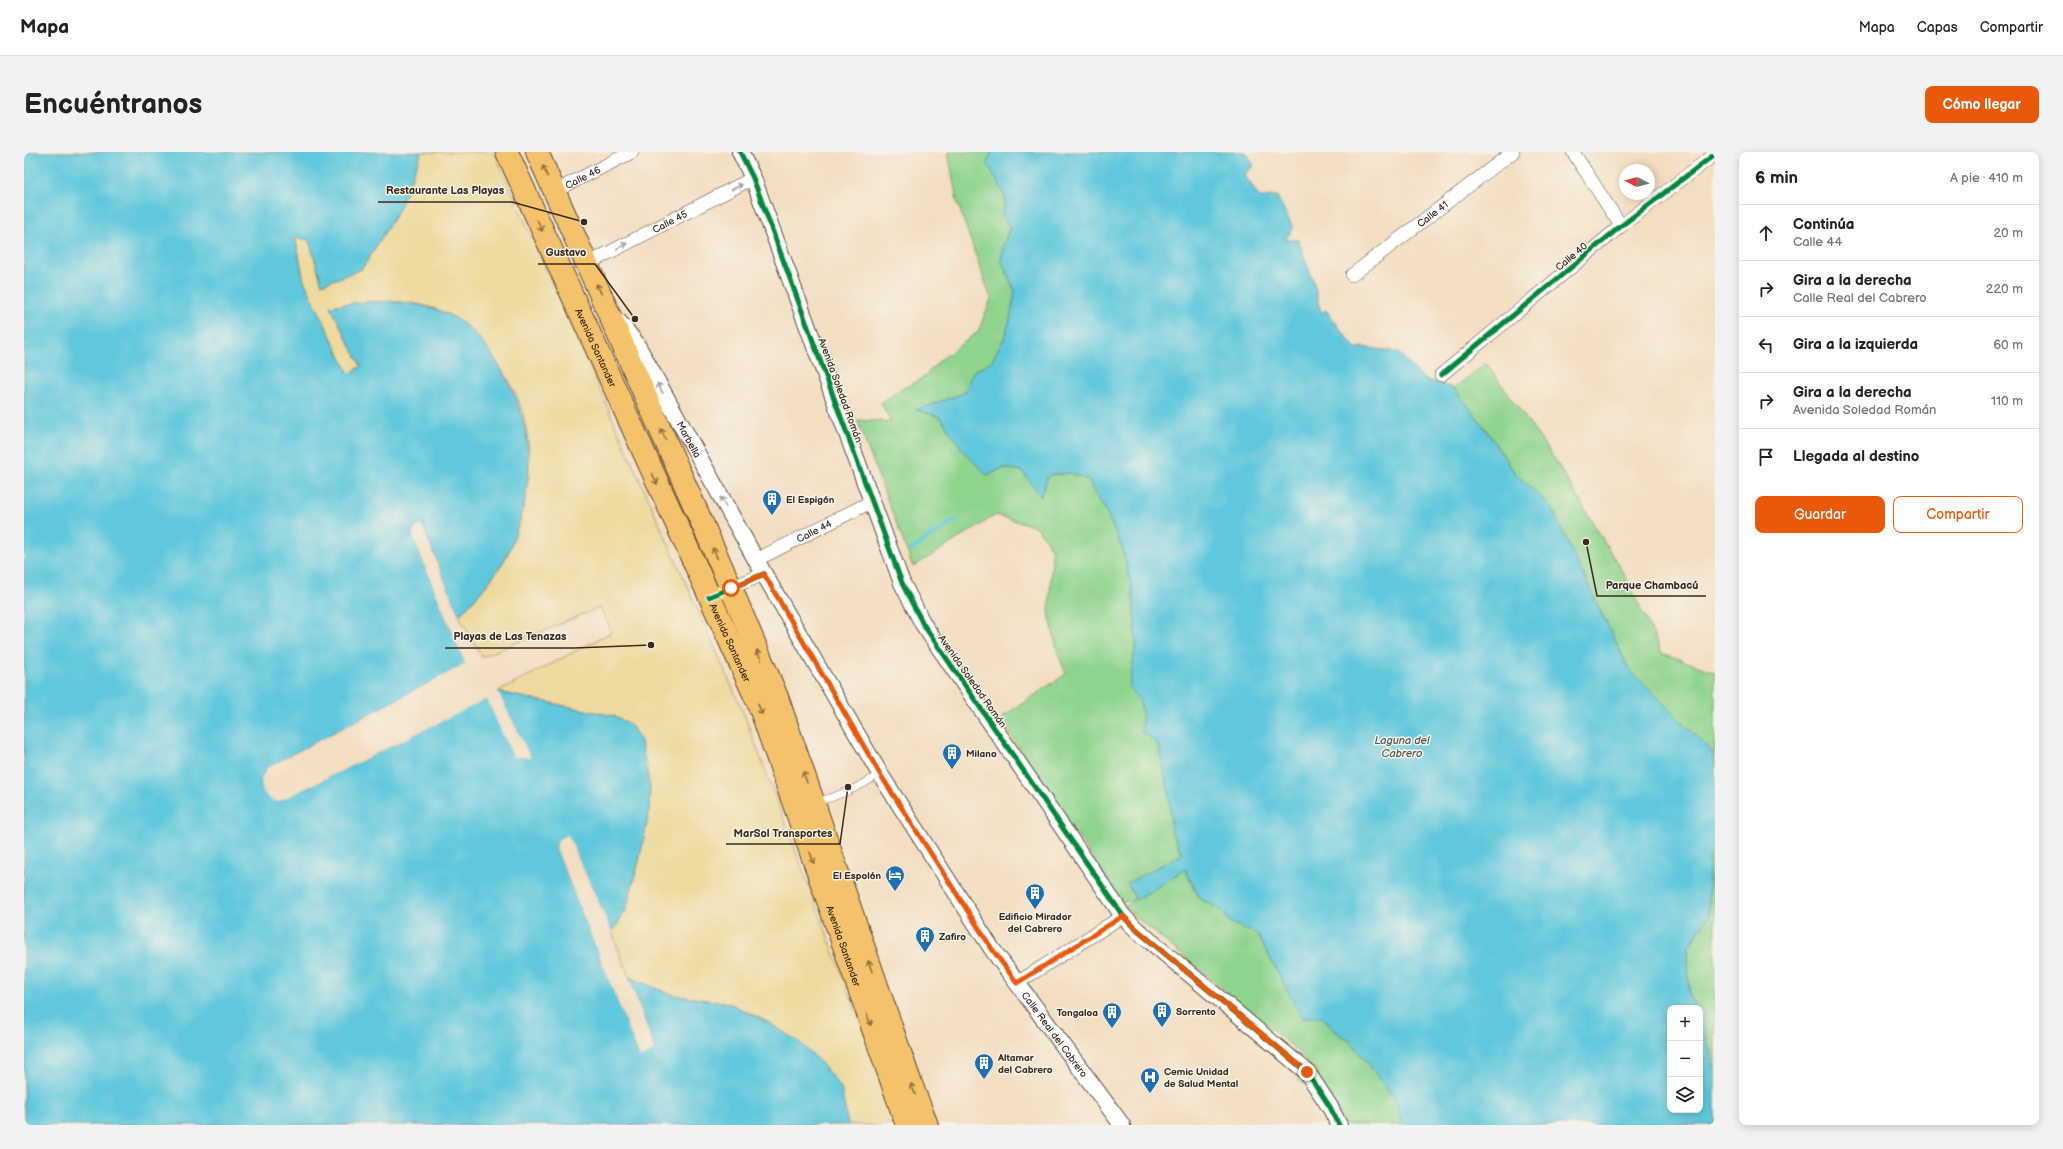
<!DOCTYPE html>
<html lang="es">
<meta charset="utf-8">
<style>
:root{--surface:#fff;--page:#f2f2f2;--text:#222;--muted:#767676;--line:#e0e0e0;--accent:#ea580c}
body{margin:0;font-family:"Balsamiq Sans",sans-serif;background:var(--page);color:var(--text)}
.controls{position:absolute;right:12px;bottom:12px;display:grid;overflow:hidden;border-radius:8px;box-shadow:0 2px 10px #0003}
.controls button{width:36px;height:36px;display:grid;place-items:center;padding:0;border:0;border-bottom:1px solid var(--line);background:var(--surface);color:var(--text);font:20px sans-serif}
.compass{position:absolute;left:1595px;top:12px;width:36px;height:36px;border-radius:50%;background:var(--surface);box-shadow:0 2px 10px #0003;rotate:277deg}
.stop{position:absolute;width:12px;height:12px;margin:-9px;border:3px solid #ea580c;border-radius:50%;background:#fff}
.stop.end{background:#ea580c;border-color:#fff;box-shadow:0 1px 4px #0008}
.list{margin:0;padding:0;list-style:none}
h2{display:flex;justify-content:space-between;align-items:center;height:52px;margin:0;padding:0 16px;font-size:17px}
h2 small{font-size:13px;font-weight:400;color:var(--muted)}
.list li{display:grid;grid-template-columns:26px 1fr auto;gap:12px;align-items:center;box-sizing:border-box;height:56px;padding:0 16px;border-top:1px solid var(--line)}
.list b{display:block;font-size:15px;white-space:nowrap}
.list p{margin:0;font-size:13px;white-space:nowrap;color:var(--muted)}
.list em{font-size:13px;font-style:normal;color:var(--muted)}
.actions{display:flex;gap:8px;padding:12px 16px}
.actions a{flex:1;padding:9px 0;border:1px solid var(--accent);border-radius:8px;text-align:center;font-size:14px;color:var(--accent)}
.actions .main{background:var(--accent);color:#fff}
.icon{flex:none;width:22px;height:22px;fill:none;stroke:currentColor;stroke-width:2;stroke-linecap:round;stroke-linejoin:round}
.map{position:relative;flex:none;width:1691px;height:973px;overflow:hidden;border-radius:8px}
header{display:flex;align-items:center;gap:24px;box-sizing:border-box;height:56px;padding:0 20px;background:var(--surface);border-bottom:1px solid var(--line)}
header strong{font-size:19px}
nav{display:flex;gap:22px;margin-inline-start:auto;font-size:14px}
.intro{display:flex;align-items:center;justify-content:space-between;box-sizing:border-box;height:96px;padding:0 24px}
h1{margin:0;font-size:28px}
.button{padding:10px 18px;border-radius:8px;background:var(--accent);color:#fff;font-size:14px;font-weight:700}
main{display:flex;gap:24px;padding:0 24px}
aside{flex:1;background:var(--surface);border-radius:8px;box-shadow:0 2px 10px #0003}
.map>svg:first-child{display:block}
.green{fill:#8fd48d;stroke:#657f56}
.sand{fill:#eeda9e;stroke:#94825e}
.water{fill:#60c8dc;stroke:#4e797d}
.pier{fill:#f3dec1}
.lines{fill:none;stroke-linecap:round;stroke-linejoin:round}
.stream{stroke:#60c8dc;stroke-width:4.5}
.service-casing{stroke:#574536;stroke-width:8}
.minor-casing{stroke:#574536;stroke-width:14}
.tertiary-casing{stroke:#574536;stroke-width:18}
.trunk-casing{stroke:#574536;stroke-width:24}
.service{stroke:#fff;stroke-width:7}
.minor{stroke:#fff;stroke-width:13}
.tertiary{stroke:#fff;stroke-width:16}
.trunk{stroke:#f4c26a;stroke-width:22}
.cycleway-casing{stroke:#f7f3e8;stroke-width:8}
.cycleway{stroke:#00873e;stroke-width:5}
.oneway{stroke:#8e6e40}
.oneway2{stroke:#a79f9a}
.route{stroke:#ea580c;stroke-width:5}
.labels{text-anchor:middle;stroke-width:3;stroke-linejoin:round;paint-order:stroke}
.street-label{font-size:10px;fill:#3b2a1e;stroke:#f7f3e8}
.poi-label{font-size:10px;font-weight:bold;fill:#3b2a1e;stroke:#f7f3e8;text-anchor:start}
.water-label{font-size:11px;font-style:italic;fill:#465957;stroke:#f7f3e8}
.leader{fill:none;stroke:#3b2a1e;stroke-width:1.5}
.callout-dot{fill:#3b2a1e;stroke:#f7f3e8;stroke-width:1.5}
.callout-label{font-size:11px;text-anchor:middle;font-weight:bold;fill:#3b2a1e;stroke:#f7f3e8;stroke-width:3;stroke-linejoin:round;paint-order:stroke}
</style>
<header>
<strong>Mapa</strong>
<nav><a>Mapa</a><a>Capas</a><a>Compartir</a></nav>
</header>
<div class="intro"><h1>Encuéntranos</h1><a class="button">Cómo llegar</a></div>
<main>
<div class="map">
<svg width="1691" height="973" viewBox="0 0 1691 973">
<rect width="100%" height="100%" fill="#f7f3e8"/>
<filter id="ink" filterUnits="userSpaceOnUse"><feTurbulence type="fractalNoise" baseFrequency=".025" numOctaves="2"/><feDisplacementMap in="SourceGraphic" scale="8" xChannelSelector="R" yChannelSelector="G"/><feConvolveMatrix kernelMatrix="1 2 1 2 8 2 1 2 1" color-interpolation-filters="sRGB"/></filter>
<filter id="wash" filterUnits="userSpaceOnUse"><feTurbulence type="fractalNoise" baseFrequency=".012" numOctaves="4" result="noise"/><feDisplacementMap in="SourceGraphic" scale="16" xChannelSelector="R" yChannelSelector="G"/><feGaussianBlur stdDeviation="0.9" result="paint"/><feColorMatrix in="noise" values="0 0 0 0 0 0 0 0 0 0 0 0 0 0 0 0 0 1.4 0 .05"/><feComposite in="paint" operator="in"/></filter>
<g filter="url(#wash)">
<rect width="100%" height="100%" fill="#f3dec1"/>
<path class="green" d="M 924,0 L 968,0 L 963,10 L 982,46 L 978,64 L 986,75 L 980,91 L 977,108 L 991,139 L 986,168 L 980,186 L 968,209 L 949,220 L 940,241 L 893,258 L 916,265 L 924,277 L 963,323 L 980,316 L 998,319 L 1017,344 L 1024,323 L 1047,321 L 1064,328 L 1083,361 L 1098,396 L 1109,442 L 1112,492 L 1105,536 C 1119,548 1120,561 1117,579 L 1134,591 L 1145,640 L 1148,681 L 1159,703 L 1103,731 L 1112,748 L 1161,717 L 1176,747 L 1197,758 L 1207,771 L 1233,782 L 1278,865 L 1299,865 L 1310,878 L 1326,889 L 1347,915 L 1371,948 L 1379,973 L 1322,973 L 1277,902 L 1100,755 L 1111,748 L 1098,750 L 990,589 L 978,565 L 1042,522 L 1034,502 L 1025,461 L 1028,398 L 1013,375 L 972,363 L 889,415 L 833,268 L 867,270 L 857,251 L 874,239 L 899,226 L 915,209 L 954,180 L 967,147 L 933,49 Z
M 1462,211 L 1530,306 L 1601,424 L 1638,501 L 1691,520 L 1691,615 L 1689,601 L 1604,516 L 1527,355 L 1491,321 L 1458,272 L 1430,236 Z
M 1691,693 L 1691,914 L 1689,913 L 1680,874 L 1676,865 L 1676,856 L 1672,856 L 1665,841 L 1664,795 L 1685,765 L 1685,708 Z"/>
<path class="sand" d="M 398,0 L 470,0 L 720,562 L 875,973 L 824,973 L 816,936 L 775,890 L 745,871 L 705,851 L 648,843 L 605,825 L 588,780 L 601,760 L 615,709 L 625,662 L 590,564 L 474,540 L 588,480 L 576,455 L 458,505 L 435,464 C 451,446 470,427 482,405 C 486,398 488,390 491,382 C 510,332 512,269 481,222 C 474,213 464,204 457,195 C 449,186 440,172 431,166 C 394,144 347,148 307,154 L 337,214 L 325,222 L 280,129 L 271,85 L 285,88 L 298,132 L 338,117 L 375,57 Z"/>
<path class="water" d="M 0,0 L 398,0 L 375,57 L 338,117 L 298,132 L 285,88 L 271,85 L 280,129 L 325,222 L 337,214 L 306,154 C 348,148 392,145 431,166 C 449,176 463,194 474,212 C 507,264 514,321 492,379 C 489,388 487,397 482,405 C 470,427 451,446 435,464 L 398,372 L 389,379 L 389,385 L 441,512 L 243,616 L 237,627 L 243,645 L 256,649 L 464,546 L 489,605 L 506,606 L 474,540 L 590,564 L 606,572 L 617,589 L 626,636 L 625,662 L 615,709 L 601,760 L 588,780 L 544,684 L 534,687 L 532,696 L 616,905 L 631,898 L 605,825 L 648,843 L 705,851 L 745,871 L 775,890 L 797,911 L 817,936 L 824,973 L 0,973 Z
M 968,0 L 1222,0 L 1230,14 L 1220,22 L 1235,45 L 1253,44 L 1269,76 L 1261,88 L 1274,88 L 1290,131 L 1297,161 L 1302,158 L 1332,197 L 1338,195 L 1374,200 L 1399,227 L 1430,236 L 1458,272 L 1491,321 L 1527,355 L 1604,516 L 1689,601 L 1691,615 L 1691,693 L 1685,708 L 1685,765 L 1664,795 L 1665,841 L 1672,856 L 1646,856 L 1646,958 L 1676,958 L 1676,865 L 1680,874 L 1689,913 L 1691,914 L 1691,973 L 1379,973 L 1371,948 L 1347,915 L 1326,889 L 1310,878 L 1299,865 L 1278,865 L 1233,782 L 1207,771 L 1197,758 L 1176,747 L 1161,717 L 1112,748 L 1103,731 L 1159,702 L 1148,681 L 1145,640 L 1134,592 L 1117,579 C 1120,561 1119,548 1105,536 L 1112,492 L 1109,442 L 1098,396 L 1083,361 L 1064,328 L 1047,321 L 1024,323 L 1017,345 L 998,319 L 980,316 L 963,323 L 941,301 L 916,265 L 892,258 L 940,241 L 949,220 L 968,209 L 980,186 L 986,168 L 991,139 L 977,108 L 980,91 L 986,75 L 978,64 L 982,46 L 963,10 Z"/>
<path class="pier" d="M 397,372 L 436,466 L 434,465 L 396,375 L 391,380 L 391,385 L 443,513 L 244,617 L 239,627 L 241,638 L 244,644 L 250,647 L 255,647 L 463,544 L 465,546 L 490,603 L 503,604 L 472,541 L 474,538 L 477,538 L 474,540 L 507,606 L 489,605 L 463,547 L 256,649 L 250,649 L 243,645 L 239,639 L 237,627 L 243,616 L 441,512 L 389,385 L 389,379 Z
M 544,683 L 589,782 L 586,781 L 543,686 L 536,689 L 534,696 L 617,903 L 628,897 L 603,826 L 604,823 L 631,898 L 616,906 L 532,696 L 534,687 Z"/>
<g class="lines">
<path class="stream" d="M 887,398 L 931,368"/>
</g>
</g>
<g filter="url(#ink)">
<g class="lines">
<g class="service-casing">
<path id="service" d="M 793,650 C 815,644 836,635 856,622"/>
</g>
<g class="minor-casing">
<g id="minor">
<path d="M 1549,0 L 1597,74"/>
<path id="s1" d="M 531,39 L 608,0"/>
<path id="s2" d="M 563,112 L 729,26"/>
<path id="s3" d="M 1328,123 L 1489,0"/>
<path d="M 1417,223 L 1597,74 L 1691,2"/>
<path id="s4" d="M 732,408 L 849,349"/>
<path d="M 685,445 L 740,422"/>
<path d="M 993,831 L 1099,764"/>
</g>
</g>
<g class="tertiary-casing">
<g id="tertiary">
<path d="M 716,0 L 729,26 L 878,431 L 899,472 L 1099,764 L 1113,778 L 1283,920 L 1306,955 L 1315,973"/>
<path id="s5" d="M 595,170 L 612,191 L 732,408 L 856,622 L 968,797 L 1098,973"/>
</g>
</g>
<g class="trunk-casing">
<g id="trunk">
<path id="s6" d="M 483,0 L 735,553 L 883,973"/>
<path d="M 513,0 L 707,436 L 753,545 L 886,929 L 903,973"/>
</g>
</g>
<use href="#service" class="service"/>
<use href="#minor" class="minor"/>
<use href="#tertiary" class="tertiary"/>
<use href="#trunk" class="trunk"/>
<g class="cycleway-casing">
<path id="cycleway" d="M 716,0 L 729,26 L 878,431 L 899,472 L 1099,764 L 1113,778 L 1283,920 L 1306,955 L 1315,973
M 1417,223 L 1597,74 L 1691,2
M 685,445 L 740,422"/>
</g>
<use href="#cycleway" class="cycleway"/>
</g>
<defs><path id="oneway-shaft" d="M-6 0H5M1.5-3L5.5 0L1.5 3" fill="none" stroke-width="1.6" stroke-linecap="round" stroke-linejoin="round"/></defs>
<g class="oneway">
<use href="#oneway-shaft" transform="translate(521 19) rotate(-114)"/>
<use href="#oneway-shaft" transform="translate(516 74) rotate(66)"/>
<use href="#oneway-shaft" transform="translate(575 137) rotate(-115)"/>
<use href="#oneway-shaft" transform="translate(639 282) rotate(-114)"/>
<use href="#oneway-shaft" transform="translate(631 327) rotate(65)"/>
<use href="#oneway-shaft" transform="translate(691 401) rotate(-114)"/>
<use href="#oneway-shaft" transform="translate(735 503) rotate(-113)"/>
<use href="#oneway-shaft" transform="translate(736 557) rotate(69)"/>
<use href="#oneway-shaft" transform="translate(781 625) rotate(-109)"/>
<use href="#oneway-shaft" transform="translate(788 706) rotate(71)"/>
<use href="#oneway-shaft" transform="translate(846 814) rotate(-109)"/>
<use href="#oneway-shaft" transform="translate(845 868) rotate(71)"/>
<use href="#oneway-shaft" transform="translate(889 937) rotate(-112)"/>
</g>
<g class="oneway2">
<use href="#oneway-shaft" transform="translate(713 35) rotate(-27)"/>
<use href="#oneway-shaft" transform="translate(598 94) rotate(-27)"/>
<use href="#oneway-shaft" transform="translate(636 236) rotate(-119)"/>
<use href="#oneway-shaft" transform="translate(699 350) rotate(-119)"/>
</g>
</g>
<g class="lines" filter="url(#ink)">
<path class="route" d="M 707,436 L 740,422 L 856,622 L 968,797 L 993,831 L 1099,764 L 1113,778 L 1283,920"/>
</g>
<defs>
<g id="building-pin" transform="scale(1)"><path d="M0 17L-7.5 6A9.5 9.5 0 1 1 7.5 6Z" fill="#1f6fb2" stroke="#f7f3e8"/><path d="M-4-6H4V6H1V3H-1V6H-4ZM-2.5-4.3h1.7v1.8h-1.7ZM.8-4.3h1.7v1.8H.8ZM-2.5-1h1.7V.8h-1.7ZM.8-1h1.7V.8H.8Z" fill="#fff"/></g>
<g id="hotel-pin" transform="scale(1)"><path d="M0 17L-7.5 6A9.5 9.5 0 1 1 7.5 6Z" fill="#1f6fb2" stroke="#f7f3e8"/><path d="M-6-4.5h1.5V1H6V5H4.5V3h-9V5H-6ZM-4 0a1.8 1.8 0 1 1 3.6 0ZM.5 0V-2.5h3Q6-2.5 6 0Z" fill="#fff"/></g>
<g id="hospital-pin" transform="scale(1)"><path d="M0 17L-7.5 6A9.5 9.5 0 1 1 7.5 6Z" fill="#1f6fb2" stroke="#f7f3e8"/><path d="M-5-5h3v3.5h4V-5h3V5h-3V1.5h-4V5h-3Z" fill="#fff"/></g>
</defs>
<g fill-rule="evenodd">
<use href="#building-pin" x="748" y="347"/>
<use href="#building-pin" x="928" y="601"/>
<use href="#hotel-pin" x="871" y="723"/>
<use href="#building-pin" x="1011" y="741"/>
<use href="#building-pin" x="901" y="784"/>
<use href="#building-pin" x="1138" y="859"/>
<use href="#building-pin" x="1088" y="860"/>
<use href="#building-pin" x="960" y="911"/>
<use href="#hospital-pin" x="1126" y="925"/>
</g>
<g class="labels">
<g class="street-label">
<text dy="4" stroke="none"><textPath href="#s1" startOffset="31">Calle 46</textPath></text>
<text dy="4" stroke="none"><textPath href="#s3" startOffset="101">Calle 41</textPath></text>
<text dy="4" stroke="none"><textPath href="#s2" startOffset="93">Calle 45</textPath></text>
<text transform="translate(1547 104) rotate(-40)" y="4">Calle 40</text>
<text dy="4" stroke="none"><textPath href="#s6" startOffset="215">Avenida Santander</textPath></text>
<text transform="translate(817 238) rotate(70)" y="4">Avenida Soledad Román</text>
<text dy="4" stroke="none"><textPath href="#s5" startOffset="137">Marbella</textPath></text>
<text dy="4" stroke="none"><textPath href="#s4" startOffset="65">Calle 44</textPath></text>
<text dy="4" stroke="none"><textPath href="#s6" startOffset="539">Avenida Santander</textPath></text>
<text transform="translate(949 529) rotate(55)" y="4">Avenida Soledad Román</text>
<text dy="4" stroke="none"><textPath href="#s6" startOffset="863">Avenida Santander</textPath></text>
<text dy="4" stroke="none"><textPath href="#s5" startOffset="836">Calle Real del Cabrero</textPath></text>
</g>
<g class="poi-label">
<text x="762" y="351">El Espigón</text>
<text x="942" y="605">Milano</text>
<text x="857" y="727" text-anchor="end">El Espolón</text>
<text x="1011" y="768" text-anchor="middle">Edificio Mirador<tspan x="1011" dy="12">del Cabrero</tspan></text>
<text x="915" y="788">Zafiro</text>
<text x="1152" y="863">Sorrento</text>
<text x="1074" y="864" text-anchor="end">Tongaloa</text>
<text x="974" y="909">Altamar<tspan x="974" dy="12">del Cabrero</tspan></text>
<text x="1140" y="923">Cemic Unidad<tspan x="1140" dy="12">de Salud Mental</tspan></text>
</g>
<g class="water-label">
<text x="1378" y="592">Laguna del<tspan x="1378" dy="13">Cabrero</tspan></text>
</g>
</g>
<path class="leader" d="M560 70L488 50H354M611 167L571 112H514M1562 390L1573 444H1682M627 493L550 496H421M824 635L816 692H702"/>
<g class="callout-dot">
<circle cx="560" cy="70" r="4"/>
<circle cx="611" cy="167" r="4"/>
<circle cx="1562" cy="390" r="4"/>
<circle cx="627" cy="493" r="4"/>
<circle cx="824" cy="635" r="4"/>
</g>
<g class="callout-label">
<text x="421" y="42">Restaurante Las Playas</text>
<text x="542" y="104">Gustavo</text>
<text x="1628" y="437">Parque Chambacú</text>
<text x="486" y="488">Playas de Las Tenazas</text>
<text x="759" y="685">MarSol Transportes</text>
</g>
</svg>
<div class="controls">
<button>+</button>
<button>−</button>
<button><svg class="icon" aria-label="layers" viewBox="0 0 24 24"><path d="M12 4l9 5-9 5-9-5zM3 14l9 5 9-5"/></svg></button>
</div>
<svg class="compass" viewBox="-18 -18 36 36"><path d="M0-13l5 13h-10z" fill="#e53935"/><path d="M0 13l5-13h-10z" fill="#767676"/></svg>
<div class="stop" style="left:707px;top:436px"></div>
<div class="stop end" style="left:1283px;top:920px"></div>
</div>
<aside>
<h2>6 min<small>A pie · 410 m</small></h2>
<ul class="list">
<li><svg class="icon" aria-label="ahead" viewBox="0 0 24 24"><path d="M12 20V5M6 11l6-6 6 6"/></svg><div><b>Continúa</b><p>Calle 44</p></div><em>20 m</em></li>
<li><svg class="icon" aria-label="right" viewBox="0 0 24 24"><path d="M7 20v-9h11M14 6l5 5-5 5"/></svg><div><b>Gira a la derecha</b><p>Calle Real del Cabrero</p></div><em>220 m</em></li>
<li><svg class="icon" aria-label="left" viewBox="0 0 24 24"><path d="M17 20v-9H6M10 6l-5 5 5 5"/></svg><div><b>Gira a la izquierda</b></div><em>60 m</em></li>
<li><svg class="icon" aria-label="right" viewBox="0 0 24 24"><path d="M7 20v-9h11M14 6l5 5-5 5"/></svg><div><b>Gira a la derecha</b><p>Avenida Soledad Román</p></div><em>110 m</em></li>
<li><svg class="icon" aria-label="arrive" viewBox="0 0 24 24"><path d="M6 21V4h12l-3 4 3 4H6"/></svg><div><b>Llegada al destino</b></div></li>
</ul>
<div class="actions"><a class="main">Guardar</a><a>Compartir</a></div>
</aside>
</main>
